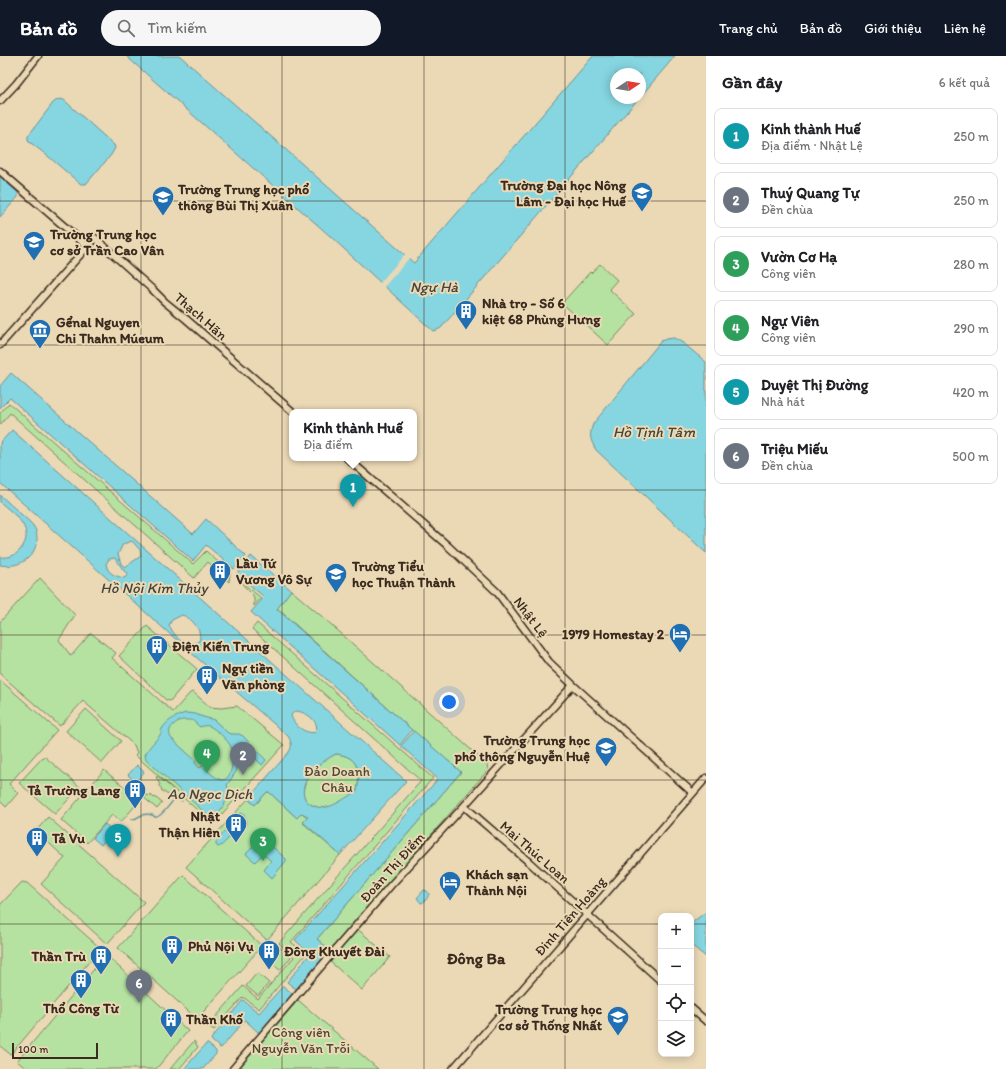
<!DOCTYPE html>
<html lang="vi">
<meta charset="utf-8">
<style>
:root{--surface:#fff;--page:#f6f6f6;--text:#202124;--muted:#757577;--line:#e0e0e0;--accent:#111827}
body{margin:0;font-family:Itim,sans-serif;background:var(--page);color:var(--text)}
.controls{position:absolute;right:12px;bottom:12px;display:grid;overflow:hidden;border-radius:8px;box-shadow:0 2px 10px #0003}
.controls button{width:36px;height:36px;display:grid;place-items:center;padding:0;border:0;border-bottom:1px solid var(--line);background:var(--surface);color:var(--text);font:20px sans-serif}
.compass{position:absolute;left:610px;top:12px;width:36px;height:36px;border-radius:50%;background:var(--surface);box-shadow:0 2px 10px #0003;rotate:78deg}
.scale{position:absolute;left:12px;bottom:10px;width:86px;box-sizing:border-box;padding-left:4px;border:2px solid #3b2a1e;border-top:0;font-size:11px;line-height:14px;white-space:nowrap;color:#3b2a1e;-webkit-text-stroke:3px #ebd9b6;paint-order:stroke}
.you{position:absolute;left:449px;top:646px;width:14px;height:14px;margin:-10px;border:3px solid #fff;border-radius:50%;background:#1a73e8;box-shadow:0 0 0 6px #1a73e833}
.badge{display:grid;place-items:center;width:26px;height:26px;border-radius:50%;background:var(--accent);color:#fff;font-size:13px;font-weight:700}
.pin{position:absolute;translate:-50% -33px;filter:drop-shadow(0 1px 2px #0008)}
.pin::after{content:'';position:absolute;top:21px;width:14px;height:12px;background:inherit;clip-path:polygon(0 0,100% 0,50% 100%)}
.popup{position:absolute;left:289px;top:353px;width:128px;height:52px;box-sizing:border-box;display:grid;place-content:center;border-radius:8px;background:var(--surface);filter:drop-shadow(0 1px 3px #0005);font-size:13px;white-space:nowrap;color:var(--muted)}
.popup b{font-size:15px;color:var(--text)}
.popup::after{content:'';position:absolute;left:50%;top:100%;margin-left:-8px;border:8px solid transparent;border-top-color:var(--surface)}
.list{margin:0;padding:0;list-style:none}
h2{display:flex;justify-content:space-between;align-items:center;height:52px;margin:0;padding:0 16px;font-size:17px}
h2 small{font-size:13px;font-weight:400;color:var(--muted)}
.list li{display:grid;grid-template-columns:26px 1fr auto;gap:12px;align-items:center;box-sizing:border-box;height:56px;margin:0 8px 8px;padding:0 8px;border:1px solid var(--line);border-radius:8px}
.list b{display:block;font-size:15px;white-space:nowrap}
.list p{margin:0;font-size:13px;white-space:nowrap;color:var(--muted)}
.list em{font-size:13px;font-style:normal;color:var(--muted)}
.icon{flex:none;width:22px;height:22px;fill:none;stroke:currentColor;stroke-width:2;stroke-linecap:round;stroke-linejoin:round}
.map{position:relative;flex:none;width:706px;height:1013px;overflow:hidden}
header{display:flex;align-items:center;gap:24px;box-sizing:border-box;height:56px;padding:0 20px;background:var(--accent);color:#fff}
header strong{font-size:19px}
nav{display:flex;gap:22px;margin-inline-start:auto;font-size:14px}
.search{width:280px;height:36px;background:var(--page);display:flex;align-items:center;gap:10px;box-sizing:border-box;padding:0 14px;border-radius:22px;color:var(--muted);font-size:15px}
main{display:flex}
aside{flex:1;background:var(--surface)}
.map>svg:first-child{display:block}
.green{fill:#b5e2a1;stroke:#788660}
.water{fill:#86d6e1;stroke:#689193;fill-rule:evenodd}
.pier{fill:#ebd9b6}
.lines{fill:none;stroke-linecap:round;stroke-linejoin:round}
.stream{stroke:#689193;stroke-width:1.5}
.secondary-casing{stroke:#3b2a1e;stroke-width:9}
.secondary{stroke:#ebd9b6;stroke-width:6}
.grid{fill:none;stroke:#3b2a1e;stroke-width:1;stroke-opacity:0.55}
.labels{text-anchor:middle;stroke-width:4;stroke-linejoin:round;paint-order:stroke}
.poi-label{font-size:14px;font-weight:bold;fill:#3b2a1e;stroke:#ebd9b6;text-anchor:start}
.street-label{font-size:14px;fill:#3b2a1e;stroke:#ebd9b6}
.park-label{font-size:14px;fill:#4d4632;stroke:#ebd9b6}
.water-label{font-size:15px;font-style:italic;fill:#46443b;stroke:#ebd9b6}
.quarter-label{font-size:16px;font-weight:bold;fill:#3b2a1e;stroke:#ebd9b6}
</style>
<header>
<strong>Bản đồ</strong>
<div class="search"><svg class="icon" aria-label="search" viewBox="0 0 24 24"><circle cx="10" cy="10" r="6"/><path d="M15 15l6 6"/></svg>Tìm kiếm</div>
<nav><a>Trang chủ</a><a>Bản đồ</a><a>Giới thiệu</a><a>Liên hệ</a></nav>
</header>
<main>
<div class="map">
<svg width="706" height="1013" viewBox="0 0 706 1013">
<rect width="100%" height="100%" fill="#ebd9b6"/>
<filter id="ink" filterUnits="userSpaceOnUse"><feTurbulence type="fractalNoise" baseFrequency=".025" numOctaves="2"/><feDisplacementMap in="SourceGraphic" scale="8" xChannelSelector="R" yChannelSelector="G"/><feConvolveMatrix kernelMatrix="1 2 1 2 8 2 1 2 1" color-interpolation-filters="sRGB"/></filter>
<g filter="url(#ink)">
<path class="green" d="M 600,208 L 617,224 L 609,233 L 636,258 L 608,289 L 562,247 L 590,216 L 591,217 Z
M 9,347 L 193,508 L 206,495 L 230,517 L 229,526 L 208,506 L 194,522 L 10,357 L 0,369 L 0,357 Z
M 40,522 L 75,559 L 59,584 L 71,600 L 91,577 L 116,597 L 112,602 L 173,656 L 190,637 L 193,636 L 210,651 L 221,652 L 237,650 L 284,689 L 213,768 L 135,699 L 137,697 L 134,689 L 83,645 L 60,670 L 0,618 L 0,566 Z
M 238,523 L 261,542 L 254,550 L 254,543 L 253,539 L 239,525 Z
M 291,534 L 326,564 L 487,708 L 488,714 L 330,894 L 317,883 L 461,716 L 412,674 L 277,552 Z
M 257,567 L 433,722 L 291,886 L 306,898 L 259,953 L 243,941 L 214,974 L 208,970 L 243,930 L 258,943 L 294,901 L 279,887 L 421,725 L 252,573 Z
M 147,570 L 197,613 L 170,645 L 166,644 L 119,600 Z
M 0,624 L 57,674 L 9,728 L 18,737 L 6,751 L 0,745 Z
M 86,653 L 121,685 L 102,707 L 66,675 Z
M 336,698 C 359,700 361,716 357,735 C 351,740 335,750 327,752 C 322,753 316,751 312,749 C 296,741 305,724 314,715 C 320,707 327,702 336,698 Z
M 44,700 L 80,731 L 55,758 L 19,727 Z
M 104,714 L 140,744 L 121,766 L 112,759 L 87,787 L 61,764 Z
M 157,720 L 173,733 L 168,739 L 161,734 L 162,733 L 159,730 L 160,728 L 158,726 L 159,725 L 156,722 Z
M 142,736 L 146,740 L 148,739 L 150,741 L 151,739 L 154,742 L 155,741 L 162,747 L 157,753 L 140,738 Z
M 267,736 L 269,736 L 297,762 L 302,757 L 308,762 L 303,767 L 340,799 L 267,884 L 186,811 L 248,743 L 255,749 Z
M 48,761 L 144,846 L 107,888 L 41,828 L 65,802 L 36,775 Z
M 183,819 L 262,890 L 197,963 L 118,892 Z
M 22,826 L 27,827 L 98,890 L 99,894 L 12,997 L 10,998 L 0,990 L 0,849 Z
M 354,870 L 390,901 L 362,934 L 327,903 Z
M 279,891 L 291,901 L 280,914 L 268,904 Z
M 106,899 L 188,975 L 156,1013 L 27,1013 L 17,1005 Z
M 257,917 L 269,927 L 258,940 L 246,930 Z
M 298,944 L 378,1013 L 245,1013 L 241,1010 Z
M 194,985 L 198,991 L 179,1013 L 170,1013 Z"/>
<path class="water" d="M 126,0 L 180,0 L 414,207 L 593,0 L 675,0 L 640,41 L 640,18 L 616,18 L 616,42 L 639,42 L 441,272 L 437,274 L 433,275 L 330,180 Z
M 60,43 L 64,44 L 114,89 L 115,92 L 111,99 L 86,128 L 81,128 L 77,125 L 49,101 L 31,87 L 28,84 L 28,80 L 53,47 L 57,44 Z
M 0,120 L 18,137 L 18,141 L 0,161 Z
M 674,282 L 683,287 L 706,306 L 706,497 L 596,394 C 590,384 589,379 593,368 L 661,285 L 666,283 Z
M 11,317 L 193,478 L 206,463 L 246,500 L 234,513 L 206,489 L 193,505 L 10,342 L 0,352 L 0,330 Z
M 12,374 L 406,725 L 340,799 L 303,766 L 308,761 L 302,757 L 297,762 L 269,736 L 267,736 L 255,749 L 248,743 L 289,696 C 293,690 291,685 288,680 L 189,595 L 0,427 L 0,387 ZM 132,485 L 140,494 L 141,500 L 125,511 L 121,508 L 118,498 L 123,488 ZM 115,502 L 124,515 L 128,517 L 127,520 L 124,522 C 115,520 108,518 106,508 L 109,503 ZM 182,559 C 192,562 203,575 199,585 C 195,587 191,589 186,588 C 179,586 172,575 169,569 L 172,564 ZM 296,655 C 306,656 320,665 316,676 C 306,679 293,669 291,659 L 293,657 ZM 336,698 C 359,700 361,716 357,735 C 354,737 352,738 349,740 C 337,747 326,756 312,749 C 308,747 305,744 304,740 C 299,723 323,704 336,698 Z
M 0,439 C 7,445 14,452 21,458 C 25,462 31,466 34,471 C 37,475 37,481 37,485 C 34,504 17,512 0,509 L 0,501 C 8,502 15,500 20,494 C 37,474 15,459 0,446 Z
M 251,500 L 291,534 L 277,553 L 412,674 L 400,689 L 251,556 L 264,541 L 237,518 Z
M 186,657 L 196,658 L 200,660 L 214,664 L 228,677 L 232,678 L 239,678 L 243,680 L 266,704 L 262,709 L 242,689 L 238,689 L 236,695 L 237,714 L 227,729 C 232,740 221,757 211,762 L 153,710 L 146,703 L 145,700 C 147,692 155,686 160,679 C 163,674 159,678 162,673 C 166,665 178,659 186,657 ZM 182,664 L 192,664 L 200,671 C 203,670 206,669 209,670 C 216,673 228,684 231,691 C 233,698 234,724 222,724 C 217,724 206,713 202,710 L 200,712 L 195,707 L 196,705 L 171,682 C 166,673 175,666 182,664 Z
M 414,675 L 461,716 L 317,883 L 330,894 L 297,934 L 287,926 L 310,898 L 295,884 L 438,723 L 401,690 Z
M 137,709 L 144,716 L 136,726 L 128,719 Z
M 240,757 C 246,758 246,764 246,768 C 243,771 239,772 235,775 C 229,780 225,789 218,791 L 216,789 L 216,786 Z
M 105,768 L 113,775 L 101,789 L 93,782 Z
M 261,782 L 263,782 L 286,803 L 286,805 L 272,822 L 264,814 L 271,805 L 263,798 L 255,806 L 246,798 Z
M 424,834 L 427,835 L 429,838 C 428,842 424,847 421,847 L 417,842 Z
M 706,856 L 706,901 L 691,889 L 691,869 L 694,865 Z
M 283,930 L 293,938 L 259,977 L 245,964 L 222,991 L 220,992 L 212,985 L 211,983 L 243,944 L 259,957 Z
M 206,988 L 208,988 L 216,995 L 216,998 L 203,1013 L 184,1013 Z"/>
<path class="pier" d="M 406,197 L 410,201 L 383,232 L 379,228 Z"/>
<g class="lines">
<path class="stream" d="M 131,763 C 137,764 138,760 142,759 C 144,758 150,758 152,759 C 153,759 154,760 155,761 C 160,763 171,747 175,742 L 178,742 L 182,745"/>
<g class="secondary-casing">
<path id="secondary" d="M 0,45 L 16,28 L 38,0
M 0,115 L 87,190
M 0,289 L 95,182 L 153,234 L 165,246 L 186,263 L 293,356
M 347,402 L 448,490 L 497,536 L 549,606 L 573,629 L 693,737
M 464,750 L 529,806 L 661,925
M 691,952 L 706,965
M 233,1013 L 391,829 L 464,750 L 573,629
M 453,1013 L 706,722"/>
</g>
<use href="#secondary" class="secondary"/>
</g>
</g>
<path class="grid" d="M 141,0 L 141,1013M 282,0 L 282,1013M 424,0 L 424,1013M 565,0 L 565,1013M 0,145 L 706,145M 0,289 L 706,289M 0,434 L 706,434M 0,579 L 706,579M 0,724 L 706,724M 0,868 L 661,868M 691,868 L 706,868"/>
<defs>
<g id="university-pin" transform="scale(1.15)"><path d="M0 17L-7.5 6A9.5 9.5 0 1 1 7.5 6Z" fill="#1f6fb2" stroke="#ebd9b6"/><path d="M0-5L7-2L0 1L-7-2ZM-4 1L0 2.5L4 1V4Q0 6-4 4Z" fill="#fff"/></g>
<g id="school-pin" transform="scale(1.15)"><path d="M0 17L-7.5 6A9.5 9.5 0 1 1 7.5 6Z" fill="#1f6fb2" stroke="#ebd9b6"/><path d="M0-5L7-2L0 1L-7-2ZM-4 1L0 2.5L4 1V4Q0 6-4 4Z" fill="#fff"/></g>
<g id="building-pin" transform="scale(1.15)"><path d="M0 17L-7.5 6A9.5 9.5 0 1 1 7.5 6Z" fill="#1f6fb2" stroke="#ebd9b6"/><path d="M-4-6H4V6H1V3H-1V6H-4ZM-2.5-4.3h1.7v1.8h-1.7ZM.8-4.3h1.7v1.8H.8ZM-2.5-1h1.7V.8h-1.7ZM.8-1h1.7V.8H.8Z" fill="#fff"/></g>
<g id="museum-pin" transform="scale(1.15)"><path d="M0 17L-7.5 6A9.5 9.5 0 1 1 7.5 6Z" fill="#1f6fb2" stroke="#ebd9b6"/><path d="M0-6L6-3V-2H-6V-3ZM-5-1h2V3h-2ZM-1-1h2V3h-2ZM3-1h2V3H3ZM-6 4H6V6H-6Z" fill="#fff"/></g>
<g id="hotel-pin" transform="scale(1.15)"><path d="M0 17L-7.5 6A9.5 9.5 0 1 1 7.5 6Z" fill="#1f6fb2" stroke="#ebd9b6"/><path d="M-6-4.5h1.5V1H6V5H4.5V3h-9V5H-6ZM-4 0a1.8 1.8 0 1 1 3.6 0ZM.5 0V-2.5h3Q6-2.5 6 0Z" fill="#fff"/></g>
</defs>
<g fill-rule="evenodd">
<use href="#university-pin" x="642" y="137"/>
<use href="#school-pin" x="163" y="141"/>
<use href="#school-pin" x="34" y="186"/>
<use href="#building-pin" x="466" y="255"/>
<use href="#museum-pin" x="40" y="274"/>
<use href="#building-pin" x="220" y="515"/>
<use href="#school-pin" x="336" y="518"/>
<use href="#hotel-pin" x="680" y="578"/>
<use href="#building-pin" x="157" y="590"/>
<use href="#building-pin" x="207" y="620"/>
<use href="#school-pin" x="606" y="692"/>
<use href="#building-pin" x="135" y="734"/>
<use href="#building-pin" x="236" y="768"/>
<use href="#building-pin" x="37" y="782"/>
<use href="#hotel-pin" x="450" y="826"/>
<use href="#building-pin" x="172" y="890"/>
<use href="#building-pin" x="269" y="895"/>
<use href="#building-pin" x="101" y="900"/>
<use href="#building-pin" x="81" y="924"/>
<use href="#school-pin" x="618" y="961"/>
<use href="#building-pin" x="171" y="963"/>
</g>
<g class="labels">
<g class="poi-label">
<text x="626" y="134" text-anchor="end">Trường Đại học Nông<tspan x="626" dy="16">Lâm - Đại học Huế</tspan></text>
<text x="178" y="138">Trường Trung học phổ<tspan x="178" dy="16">thông Bùi Thị Xuân</tspan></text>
<text x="50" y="183">Trường Trung học<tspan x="50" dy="16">cơ sở Trần Cao Vân</tspan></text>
<text x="482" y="252">Nhà trọ - Số 6<tspan x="482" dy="16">kiệt 68 Phùng Hưng</tspan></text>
<text x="56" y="271">Gểnal Nguyen<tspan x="56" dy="16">Chi Thahn Múeum</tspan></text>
<text x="236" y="512">Lầu Tứ<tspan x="236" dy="16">Vương Vô Sự</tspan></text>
<text x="352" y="515">Trường Tiểu<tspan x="352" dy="16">học Thuận Thành</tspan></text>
<text x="664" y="583" text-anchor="end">1979 Homestay 2</text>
<text x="172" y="595">Điện Kiến Trung</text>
<text x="222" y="617">Ngự tiền<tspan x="222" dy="16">Văn phòng</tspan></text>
<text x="590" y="689" text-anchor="end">Trường Trung học<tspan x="590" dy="16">phổ thông Nguyễn Huệ</tspan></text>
<text x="120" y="739" text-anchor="end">Tả Trường Lang</text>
<text x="220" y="765" text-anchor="end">Nhật<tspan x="220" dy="16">Thận Hiên</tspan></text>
<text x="52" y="787">Tả Vu</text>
<text x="466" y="823">Khách sạn<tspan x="466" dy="16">Thành Nội</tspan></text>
<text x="188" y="895">Phủ Nội Vụ</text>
<text x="284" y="900">Đông Khuyết Đài</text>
<text x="86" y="905" text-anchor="end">Thần Trù</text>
<text x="81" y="957" text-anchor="middle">Thổ Công Từ</text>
<text x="602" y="958" text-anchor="end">Trường Trung học<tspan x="602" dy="16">cơ sở Thống Nhất</tspan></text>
<text x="186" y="968">Thần Khố</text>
</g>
<g class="street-label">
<text transform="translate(201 260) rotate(41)" y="5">Thạch Hãn</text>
<text transform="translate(531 561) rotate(53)" y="5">Nhật Lệ</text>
<text transform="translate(535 796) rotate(41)" y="5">Mai Thúc Loan</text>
<text transform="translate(392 811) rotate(-48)" y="5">Đoàn Thị Điểm</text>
<text transform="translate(570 860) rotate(-49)" y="5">Đinh Tiên Hoàng</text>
</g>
<g class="park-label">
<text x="337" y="720">Đảo Doanh<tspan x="337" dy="16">Châu</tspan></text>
<text x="301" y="981">Công viên<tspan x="301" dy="16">Nguyễn Văn Trỗi</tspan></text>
</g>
<g class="water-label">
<text x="434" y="236">Ngự Hà</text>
<text x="654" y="381">Hồ Tịnh Tâm</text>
<text x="154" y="537">Hồ Nội Kim Thủy</text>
<text x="210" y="743">Ao Ngọc Dịch</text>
</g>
<g class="quarter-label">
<text x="476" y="908">Đông Ba</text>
</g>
</g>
</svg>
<div class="controls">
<button>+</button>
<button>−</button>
<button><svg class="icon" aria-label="locate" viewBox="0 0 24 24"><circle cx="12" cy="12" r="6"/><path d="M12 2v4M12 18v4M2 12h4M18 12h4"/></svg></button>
<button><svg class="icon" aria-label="layers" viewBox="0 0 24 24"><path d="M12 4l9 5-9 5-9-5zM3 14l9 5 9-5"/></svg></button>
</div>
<svg class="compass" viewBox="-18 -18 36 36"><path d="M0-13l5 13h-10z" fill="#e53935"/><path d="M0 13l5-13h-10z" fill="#757577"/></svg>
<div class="scale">100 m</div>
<div class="you"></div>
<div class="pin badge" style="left:353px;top:451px;background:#0f9aa8">1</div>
<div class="popup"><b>Kinh thành Huế</b>Địa điểm</div>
<div class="pin badge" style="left:243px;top:719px;background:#6b7280">2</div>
<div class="pin badge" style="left:263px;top:805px;background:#2e9e5b">3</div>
<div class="pin badge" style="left:207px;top:717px;background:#2e9e5b">4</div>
<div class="pin badge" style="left:118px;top:801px;background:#0f9aa8">5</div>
<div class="pin badge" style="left:139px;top:947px;background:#6b7280">6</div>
</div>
<aside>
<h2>Gần đây<small>6 kết quả</small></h2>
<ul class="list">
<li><span class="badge" style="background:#0f9aa8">1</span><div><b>Kinh thành Huế</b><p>Địa điểm · Nhật Lệ</p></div><em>250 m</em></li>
<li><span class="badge" style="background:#6b7280">2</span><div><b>Thuý Quang Tự</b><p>Đền chùa</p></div><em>250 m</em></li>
<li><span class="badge" style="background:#2e9e5b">3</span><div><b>Vườn Cơ Hạ</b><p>Công viên</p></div><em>280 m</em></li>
<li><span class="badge" style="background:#2e9e5b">4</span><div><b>Ngự Viên</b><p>Công viên</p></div><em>290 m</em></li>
<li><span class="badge" style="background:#0f9aa8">5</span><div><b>Duyệt Thị Đường</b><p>Nhà hát</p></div><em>420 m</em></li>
<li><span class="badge" style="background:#6b7280">6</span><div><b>Triệu Miếu</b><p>Đền chùa</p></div><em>500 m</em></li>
</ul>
</aside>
</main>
